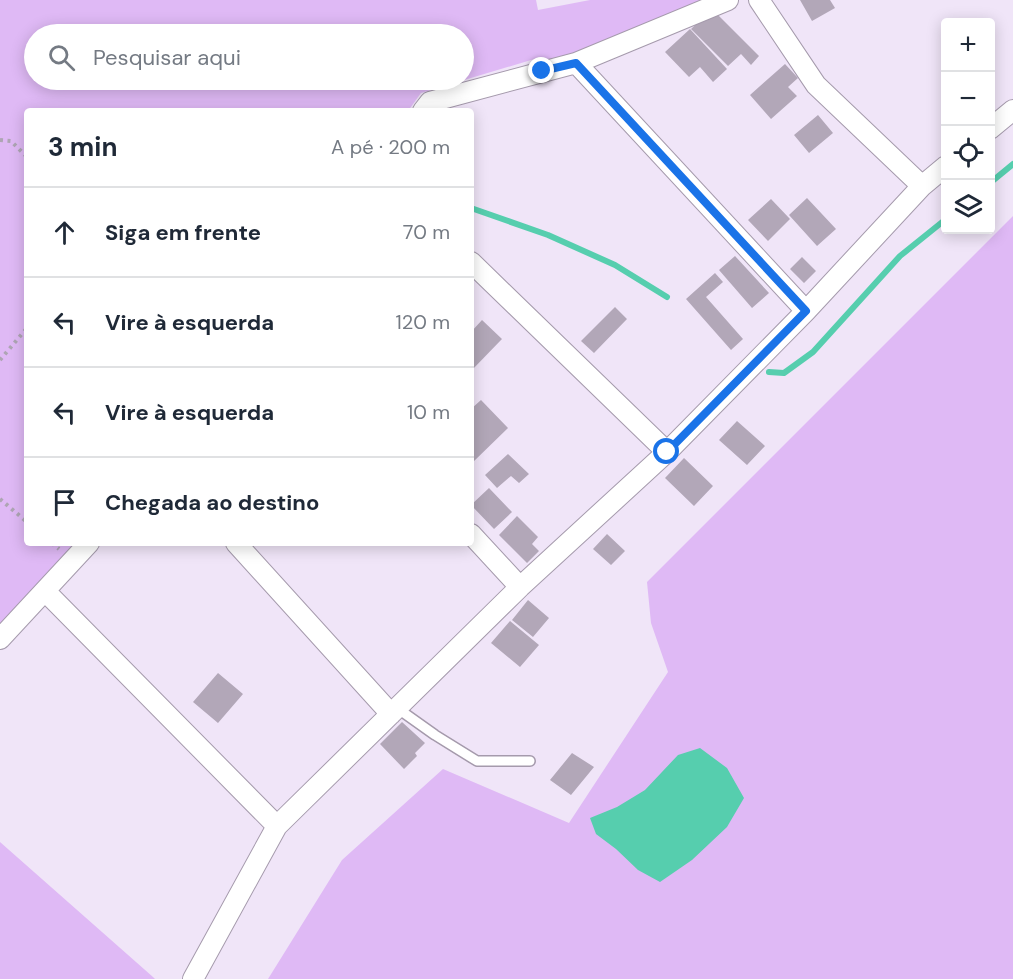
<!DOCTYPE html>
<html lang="pt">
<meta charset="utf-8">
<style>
:root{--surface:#fff;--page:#f2f2f3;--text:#1f2937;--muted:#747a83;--line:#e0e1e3}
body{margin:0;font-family:"DM Sans",sans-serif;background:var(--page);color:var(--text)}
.controls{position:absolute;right:18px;top:18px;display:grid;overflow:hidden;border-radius:6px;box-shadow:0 3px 15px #0003}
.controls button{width:54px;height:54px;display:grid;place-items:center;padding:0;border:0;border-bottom:2px solid var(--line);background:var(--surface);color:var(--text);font:30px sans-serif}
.stop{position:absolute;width:18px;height:18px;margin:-14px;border:4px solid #1a73e8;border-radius:50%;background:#fff}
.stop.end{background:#1a73e8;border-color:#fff;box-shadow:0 2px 6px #0008}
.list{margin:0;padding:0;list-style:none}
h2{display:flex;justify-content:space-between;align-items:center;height:78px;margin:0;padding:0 24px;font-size:26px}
h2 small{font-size:20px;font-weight:400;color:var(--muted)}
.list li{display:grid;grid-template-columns:39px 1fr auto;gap:18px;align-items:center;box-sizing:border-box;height:90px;padding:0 24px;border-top:2px solid var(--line)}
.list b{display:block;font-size:22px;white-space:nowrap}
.list em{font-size:20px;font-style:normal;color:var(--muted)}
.icon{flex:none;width:33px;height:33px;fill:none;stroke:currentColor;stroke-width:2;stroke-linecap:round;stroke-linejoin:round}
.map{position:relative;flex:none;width:1013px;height:979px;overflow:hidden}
.search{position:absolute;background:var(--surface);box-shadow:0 3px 15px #0003;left:24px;top:24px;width:450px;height:66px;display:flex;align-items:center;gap:15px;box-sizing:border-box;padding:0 21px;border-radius:33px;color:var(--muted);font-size:22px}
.panel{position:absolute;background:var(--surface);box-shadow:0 3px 15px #0003;left:24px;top:108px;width:450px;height:438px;border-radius:6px}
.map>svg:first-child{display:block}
.green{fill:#dfb9f5;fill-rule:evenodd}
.water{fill:#56ceae}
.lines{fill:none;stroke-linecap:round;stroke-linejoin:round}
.stream{stroke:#56ceae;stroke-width:6}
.building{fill:#b2a7b8}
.service-casing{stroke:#a59aac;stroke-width:12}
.minor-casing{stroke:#a59aac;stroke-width:22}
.path{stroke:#aea5b4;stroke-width:4;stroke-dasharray:3 4.5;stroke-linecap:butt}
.service{stroke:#fff;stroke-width:9}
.minor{stroke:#fff;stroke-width:20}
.route{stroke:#1a73e8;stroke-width:8}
</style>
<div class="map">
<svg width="1013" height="979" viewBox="0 0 1013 979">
<rect width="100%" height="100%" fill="#f0e5f8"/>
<path class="green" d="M 0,0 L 536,0 L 538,10 L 590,0 L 727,0 L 542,71 L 541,57 L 421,93 L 408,111 L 27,111 L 27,543 L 82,543 L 0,635 ZM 34,34 L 464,34 L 464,80 L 34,80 Z
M 1013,216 L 1013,979 L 268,979 L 342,860 L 443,769 L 569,823 L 668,672 L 651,623 L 647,582 Z
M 0,842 L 153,977 L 155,979 L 0,979 Z"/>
<path class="water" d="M 700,748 L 727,768 L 744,798 L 727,827 L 692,860 L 660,882 L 638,870 L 616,849 L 596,834 L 590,818 L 617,807 L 645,790 L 678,755 Z"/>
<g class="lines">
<path class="stream" d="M 990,183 L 1013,164
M 471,208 L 548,235 L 615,265 L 667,297
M 769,372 L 784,373 L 813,352 L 900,256 L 946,219"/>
</g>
<path class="building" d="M 800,0 L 830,0 L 835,8 L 812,21 Z
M 712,9 L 759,56 L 751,65 L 741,54 L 728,66 L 691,29 Z
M 690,29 L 727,69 L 713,82 L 700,67 L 689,77 L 665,52 Z
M 785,64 L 798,78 L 788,87 L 797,96 L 771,119 L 750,95 Z
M 818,115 L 833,133 L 809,153 L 794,135 Z
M 807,198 L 836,229 L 817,246 L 789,215 Z
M 771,199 L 790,219 L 768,241 L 748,220 Z
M 735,256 L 769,293 L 752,308 L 719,270 Z
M 802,257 L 816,271 L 804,283 L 790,269 Z
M 715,273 L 723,282 L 706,297 L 743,339 L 731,350 L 686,299 Z
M 615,307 L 627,319 L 594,353 L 581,341 Z
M 482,320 L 502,339 L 471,371 L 471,332 Z
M 481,400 L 508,428 L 471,464 L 471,409 Z
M 737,421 L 765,446 L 747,465 L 719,440 Z
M 508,454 L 529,474 L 519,483 L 511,476 L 497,488 L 485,475 Z
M 684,458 L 713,486 L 694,506 L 665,478 Z
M 489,488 L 512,512 L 494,529 L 471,505 Z
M 517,516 L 538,537 L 532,544 L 539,551 L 527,563 L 499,535 Z
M 607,534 L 625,551 L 611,565 L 593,549 Z
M 528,600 L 549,618 L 533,637 L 512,620 Z
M 510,621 L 539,645 L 520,667 L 491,643 Z
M 218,673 L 243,694 L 218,723 L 193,702 Z
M 402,722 L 425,743 L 415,753 L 417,756 L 404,769 L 380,744 Z
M 572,753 L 594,767 L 571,795 L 550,780 Z"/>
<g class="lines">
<g class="service-casing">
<path id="service" d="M 397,708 L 435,735 L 477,761 L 530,761"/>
</g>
<g class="minor-casing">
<path id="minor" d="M 759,0 L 816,85 L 922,186
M 576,63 L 806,311
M 423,111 L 430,102 L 576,63 L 728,0
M 990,129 L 1013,110
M 471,262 L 667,452
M 471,534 L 520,587
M 236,543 L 391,714
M 45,591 L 277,826
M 0,639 L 89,543
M 193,979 L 277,826 L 520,587 L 667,452 L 806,311 L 922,186 L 946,166"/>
</g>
<path class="path" d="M 0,140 L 11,141 L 27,157
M 0,360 L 27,328
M 0,499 L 27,522
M 52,543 L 59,549"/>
<use href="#service" class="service"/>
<use href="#minor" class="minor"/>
</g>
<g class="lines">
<path class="route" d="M 542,71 L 576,63 L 806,311 L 667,452"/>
</g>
</svg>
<div class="controls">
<button>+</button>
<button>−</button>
<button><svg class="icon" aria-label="locate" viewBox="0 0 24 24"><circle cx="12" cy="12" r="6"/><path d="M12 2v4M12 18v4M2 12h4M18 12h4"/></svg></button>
<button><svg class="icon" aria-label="layers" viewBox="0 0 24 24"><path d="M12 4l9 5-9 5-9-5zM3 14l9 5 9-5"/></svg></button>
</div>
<div class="stop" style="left:667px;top:452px"></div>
<div class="stop end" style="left:542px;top:71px"></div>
<div class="search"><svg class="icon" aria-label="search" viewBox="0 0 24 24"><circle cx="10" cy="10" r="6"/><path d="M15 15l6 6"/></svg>Pesquisar aqui</div>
<section class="panel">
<h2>3 min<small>A pé · 200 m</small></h2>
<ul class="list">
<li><svg class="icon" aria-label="ahead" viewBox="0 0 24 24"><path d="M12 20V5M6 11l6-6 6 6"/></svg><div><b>Siga em frente</b></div><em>70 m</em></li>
<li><svg class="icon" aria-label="left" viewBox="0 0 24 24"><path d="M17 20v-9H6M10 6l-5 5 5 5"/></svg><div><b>Vire à esquerda</b></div><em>120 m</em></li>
<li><svg class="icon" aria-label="left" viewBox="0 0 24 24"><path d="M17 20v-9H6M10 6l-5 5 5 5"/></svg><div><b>Vire à esquerda</b></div><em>10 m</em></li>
<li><svg class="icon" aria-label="arrive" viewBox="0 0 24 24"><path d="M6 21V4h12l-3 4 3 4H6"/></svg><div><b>Chegada ao destino</b></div></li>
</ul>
</section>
</div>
